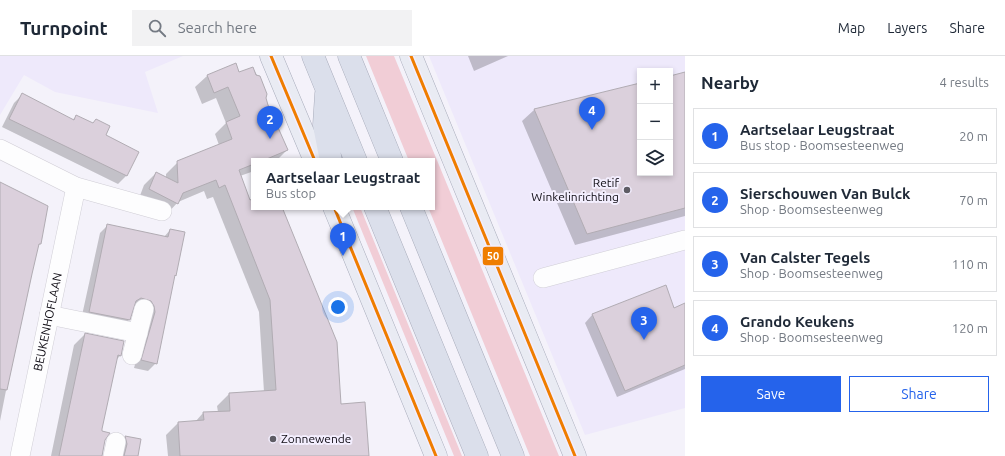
<!DOCTYPE html>
<meta charset="utf-8">
<style>
:root{--surface:#fff;--page:#f2f2f3;--text:#1f2937;--muted:#747a83;--line:#e0e1e3;--accent:#2563eb}
body{margin:0;font-family:Ubuntu,sans-serif;background:var(--page);color:var(--text)}
.controls{position:absolute;right:12px;top:12px;display:grid;overflow:hidden;border-radius:0px;box-shadow:0 2px 6px #0003}
.controls button{width:36px;height:36px;display:grid;place-items:center;padding:0;border:0;border-bottom:1px solid var(--line);background:var(--surface);color:var(--text);font:20px sans-serif}
.you{position:absolute;left:338px;top:251px;width:14px;height:14px;margin:-10px;border:3px solid #fff;border-radius:50%;background:#1a73e8;box-shadow:0 0 0 6px #1a73e833}
.badge{display:grid;place-items:center;width:26px;height:26px;border-radius:50%;background:var(--accent);color:#fff;font-size:13px;font-weight:700}
.pin{position:absolute;translate:-50% -33px;filter:drop-shadow(0 1px 2px #0008)}
.pin::after{content:'';position:absolute;top:21px;width:14px;height:12px;background:inherit;clip-path:polygon(0 0,100% 0,50% 100%)}
.popup{position:absolute;left:251px;top:102px;width:184px;height:52px;box-sizing:border-box;display:grid;place-content:center;border-radius:0px;background:var(--surface);filter:drop-shadow(0 1px 3px #0005);font-size:13px;white-space:nowrap;color:var(--muted)}
.popup b{font-size:15px;color:var(--text)}
.popup::after{content:'';position:absolute;left:50%;top:100%;margin-left:-8px;border:8px solid transparent;border-top-color:var(--surface)}
.list{margin:0;padding:0;list-style:none}
h2{display:flex;justify-content:space-between;align-items:center;height:52px;margin:0;padding:0 16px;font-size:17px}
h2 small{font-size:13px;font-weight:400;color:var(--muted)}
.list li{display:grid;grid-template-columns:26px 1fr auto;gap:12px;align-items:center;box-sizing:border-box;height:56px;margin:0 8px 8px;padding:0 8px;border:1px solid var(--line);border-radius:0px}
.list b{display:block;font-size:15px;white-space:nowrap}
.list p{margin:0;font-size:13px;white-space:nowrap;color:var(--muted)}
.list em{font-size:13px;font-style:normal;color:var(--muted)}
.actions{display:flex;gap:8px;padding:12px 16px}
.actions a{flex:1;padding:9px 0;border:1px solid var(--accent);border-radius:0px;text-align:center;font-size:14px;color:var(--accent)}
.actions .main{background:var(--accent);color:#fff}
.icon{flex:none;width:22px;height:22px;fill:none;stroke:currentColor;stroke-width:2;stroke-linecap:round;stroke-linejoin:round}
.map{position:relative;flex:none;width:685px;height:400px;overflow:hidden}
header{display:flex;align-items:center;gap:24px;box-sizing:border-box;height:56px;padding:0 20px;background:var(--surface);border-bottom:1px solid var(--line)}
header strong{font-size:19px}
nav{display:flex;gap:22px;margin-inline-start:auto;font-size:14px}
.search{width:280px;height:36px;background:var(--page);display:flex;align-items:center;gap:10px;box-sizing:border-box;padding:0 14px;border-radius:0px;color:var(--muted);font-size:15px}
main{display:flex}
aside{flex:1;background:var(--surface)}
.map>svg:first-child{display:block}
.built{fill:#eee9fb;fill-rule:evenodd}
.green{fill:#f1cdd6}
.shadow{fill:#0003}
.building{fill:#dbd0dc;stroke:#b1acb3}
.lines{fill:none;stroke-linecap:round;stroke-linejoin:round}
.minor-casing{stroke:#d0ced6;stroke-width:20}
.major-casing{stroke:#a8acbb;stroke-width:23}
.highway-casing{stroke:#a8acbb;stroke-width:23}
.minor{stroke:#fdfdfe;stroke-width:19}
.major{stroke:#e9ebf3;stroke-width:22}
.highway{stroke:#dbdfeb;stroke-width:22}
.bus-1-casing{stroke:#f3eefe;stroke-width:6}
.bus-1{stroke:#ef7d00;stroke-width:3}
.poi-dot{fill:#5e5c64;stroke:#f3eefe;stroke-width:1.5}
.labels{text-anchor:middle;stroke-width:4;stroke-linejoin:round;paint-order:stroke}
.poi-label{font-size:12px;fill:#0e0b13;stroke:#f3eefe;text-anchor:end}
.street-label{font-size:12px;fill:#0e0b13;stroke:#f3eefe}
.line-badge{stroke:#f3eefe;stroke-width:1.5}
.badge-label{font-size:11px;text-anchor:middle;font-weight:bold;fill:#fff}
</style>
<header>
<strong>Turnpoint</strong>
<div class="search"><svg class="icon" aria-label="search" viewBox="0 0 24 24"><circle cx="10" cy="10" r="6"/><path d="M15 15l6 6"/></svg>Search here</div>
<nav><a>Map</a><a>Layers</a><a>Share</a></nav>
</header>
<main>
<div class="map">
<svg width="685" height="400" viewBox="0 0 685 400">
<rect width="100%" height="100%" fill="#f4f2fa"/>
<path class="built" d="M 0,0 L 183,0 L 145,16 L 158,57 L 55,36 L 24,19 L 0,59 Z
M 429,0 L 685,0 L 685,352 L 585,379 ZM 640,15 L 670,15 L 670,117 L 640,117 Z"/>
<path class="green" d="M 366,0 L 394,0 L 559,400 L 530,400 L 428,151 L 432,151 L 432,105 L 409,105 Z
M 352,151 L 360,151 L 462,400 L 454,400 Z"/>
<path class="shadow" d="M 468,0 L 508,0 L 474,15 Z
M 235,8 L 239,17 L 253,12 L 261,26 L 265,42 L 287,94 L 276,105 L 254,105 L 254,115 L 240,120 L 249,145 L 254,143 L 254,151 L 281,151 L 340,349 L 368,400 L 168,400 L 166,379 L 178,367 L 195,366 L 203,357 L 218,356 L 217,350 L 229,338 L 264,336 L 259,256 L 213,141 L 207,143 L 204,135 L 178,146 L 166,159 L 138,145 L 144,129 L 156,117 L 166,122 L 166,118 L 178,106 L 219,89 L 215,78 L 226,67 L 216,42 L 202,48 L 195,31 L 207,20 Z
M 685,17 L 685,160 L 575,189 L 522,65 L 534,54 L 640,28 L 640,117 L 670,117 L 670,21 Z
M 22,39 L 72,64 L 77,60 L 104,80 L 138,97 L 126,120 L 118,128 L 2,71 L 14,47 Z
M 0,127 L 40,188 L 38,190 L 11,309 L 0,365 Z
M 108,169 L 164,181 L 170,174 L 175,219 L 173,221 L 156,307 L 148,315 L 134,312 L 147,265 L 143,253 L 134,250 L 129,264 L 121,272 L 81,264 L 100,177 Z
M 666,231 L 673,253 L 685,248 L 685,313 L 617,341 L 585,267 L 592,259 Z
M 85,278 L 120,300 L 116,304 L 101,376 L 104,383 L 102,400 L 51,400 L 74,289 Z
M 125,381 L 140,384 L 137,400 L 116,400 L 114,391 Z"/>
<path class="building" d="M 236,7 L 239,16 L 253,11 L 256,19 L 260,20 L 267,38 L 266,42 L 268,49 L 288,94 L 262,105 L 254,105 L 254,108 L 239,114 L 250,144 L 254,142 L 254,151 L 282,151 L 337,286 L 341,348 L 365,346 L 369,400 L 180,400 L 178,366 L 204,364 L 203,356 L 230,355 L 229,337 L 276,334 L 270,244 L 225,129 L 219,132 L 216,124 L 183,137 L 178,148 L 149,133 L 156,116 L 178,127 L 177,105 L 232,83 L 226,66 L 240,60 L 228,31 L 214,37 L 207,19 Z
M 685,16 L 685,152 L 587,178 L 534,53 L 640,27 L 640,117 L 670,117 L 670,20 Z
M 22,37 L 74,64 L 76,59 L 93,67 L 96,63 L 110,70 L 106,79 L 139,96 L 127,120 L 9,63 Z
M 0,126 L 48,150 L 41,188 L 39,188 L 32,218 L 7,334 L 0,333 Z
M 107,168 L 168,181 L 170,173 L 185,176 L 176,220 L 175,219 L 157,308 L 141,304 L 155,256 L 154,250 L 151,245 L 141,242 L 136,245 L 130,264 L 89,256 Z
M 666,229 L 674,252 L 685,247 L 685,309 L 625,335 L 592,258 Z
M 85,277 L 124,285 L 121,300 L 118,299 L 102,373 L 102,375 L 110,377 L 105,384 L 102,400 L 59,400 Z
M 125,380 L 141,383 L 138,400 L 124,400 L 127,388 Z"/>
<g class="lines">
<g class="minor-casing">
<g id="minor">
<path d="M 0,93 L 76,131 L 162,155"/>
<path d="M 543,222 L 685,184"/>
<path d="M 49,259 L 138,277"/>
<path d="M 132,299 L 144,253"/>
<path id="s1" d="M 20,400 L 76,131"/>
<path d="M 113,400 L 116,386"/>
</g>
</g>
<g class="major-casing">
<path id="major" d="M 271,0 L 315,105
M 411,0 L 575,400
M 334,151 L 436,400"/>
</g>
<g class="highway-casing">
<path id="highway" d="M 313,0 L 356,105
M 349,0 L 392,105
M 326,38 L 324,69 L 331,105
M 375,151 L 477,400
M 411,151 L 513,400"/>
</g>
<use href="#minor" class="minor"/>
<use href="#major" class="major"/>
<use href="#highway" class="highway"/>
<g class="bus-1-casing">
<path id="bus-1" d="M 271,0 L 315,105
M 411,0 L 575,400
M 334,151 L 436,400"/>
</g>
<use href="#bus-1" class="bus-1"/>
</g>
<g class="poi-dot">
<circle cx="627" cy="134" r="4"/>
<circle cx="273" cy="383" r="4"/>
</g>
<g class="labels">
<g class="poi-label">
<text x="619" y="131">Retif<tspan x="619" dy="14">Winkelinrichting</tspan></text>
<text x="281" y="387" text-anchor="start">Zonnewende</text>
</g>
<g class="street-label">
<text dy="4" stroke="none"><textPath href="#s1" startOffset="137">BEUKENHOFLAAN</textPath></text>
</g>
</g>
<rect class="line-badge" x="482" y="190" width="22" height="20" rx="4" fill="#ef7d00"/>
<g class="badge-label">
<text x="493" y="204">50</text>
</g>
</svg>
<div class="controls">
<button>+</button>
<button>−</button>
<button><svg class="icon" aria-label="layers" viewBox="0 0 24 24"><path d="M12 4l9 5-9 5-9-5zM3 14l9 5 9-5"/></svg></button>
</div>
<div class="you"></div>
<div class="pin badge" style="left:343px;top:200px">1</div>
<div class="popup"><b>Aartselaar Leugstraat</b>Bus stop</div>
<div class="pin badge" style="left:270px;top:83px">2</div>
<div class="pin badge" style="left:644px;top:284px">3</div>
<div class="pin badge" style="left:592px;top:74px">4</div>
</div>
<aside>
<h2>Nearby<small>4 results</small></h2>
<ul class="list">
<li><span class="badge">1</span><div><b>Aartselaar Leugstraat</b><p>Bus stop · Boomsesteenweg</p></div><em>20 m</em></li>
<li><span class="badge">2</span><div><b>Sierschouwen Van Bulck</b><p>Shop · Boomsesteenweg</p></div><em>70 m</em></li>
<li><span class="badge">3</span><div><b>Van Calster Tegels</b><p>Shop · Boomsesteenweg</p></div><em>110 m</em></li>
<li><span class="badge">4</span><div><b>Grando Keukens</b><p>Shop · Boomsesteenweg</p></div><em>120 m</em></li>
</ul>
<div class="actions"><a class="main">Save</a><a>Share</a></div>
</aside>
</main>
